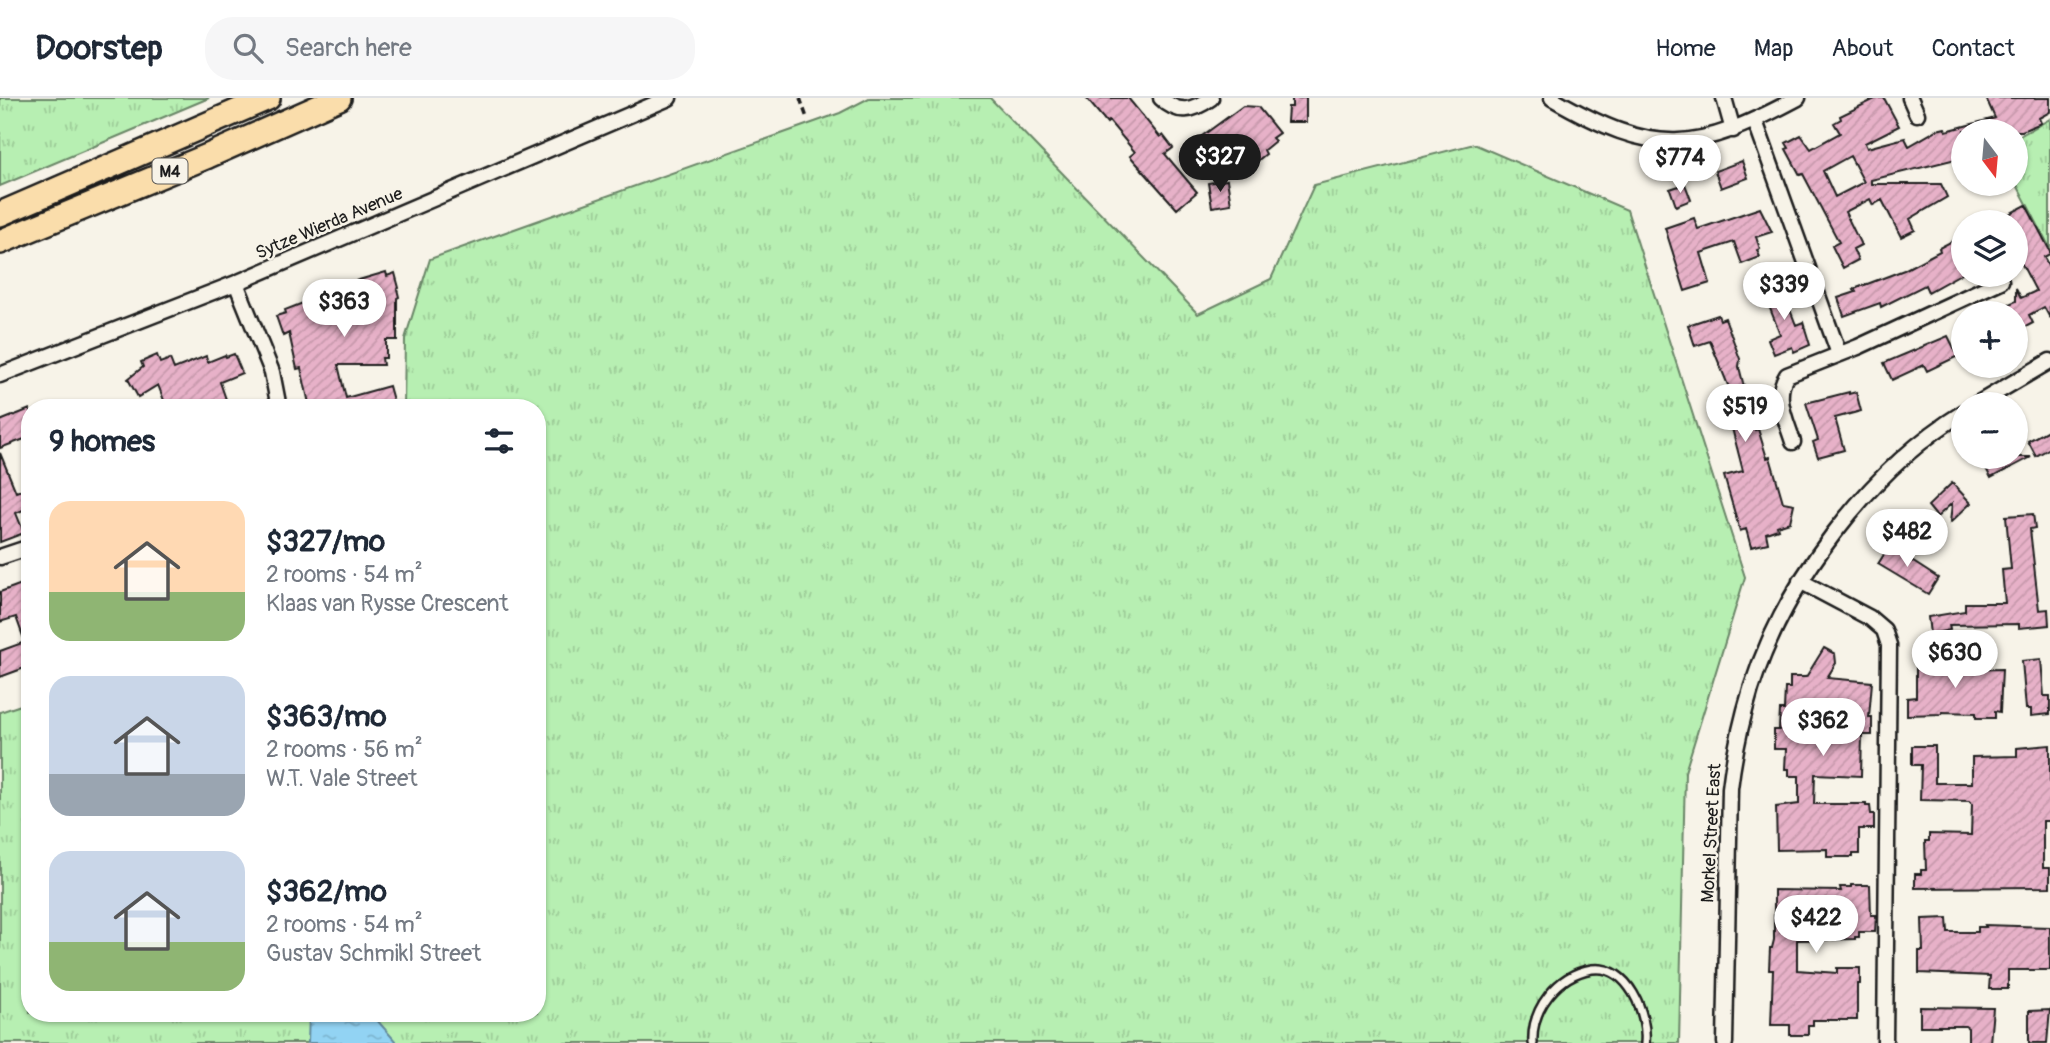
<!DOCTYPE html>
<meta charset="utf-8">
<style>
:root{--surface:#fff;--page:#f6f6f7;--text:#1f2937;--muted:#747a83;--line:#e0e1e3;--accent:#1c1c1c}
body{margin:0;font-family:Pangolin,sans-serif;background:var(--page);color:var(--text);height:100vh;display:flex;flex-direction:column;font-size:26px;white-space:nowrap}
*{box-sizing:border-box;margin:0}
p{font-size:23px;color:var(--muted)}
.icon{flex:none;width:38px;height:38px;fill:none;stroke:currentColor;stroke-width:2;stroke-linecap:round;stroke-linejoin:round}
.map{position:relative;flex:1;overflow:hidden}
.side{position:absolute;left:21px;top:301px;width:525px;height:623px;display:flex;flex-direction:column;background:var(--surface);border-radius:28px;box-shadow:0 2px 5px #0004}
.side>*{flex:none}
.needle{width:46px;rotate:164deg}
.buttons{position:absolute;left:1951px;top:21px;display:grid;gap:14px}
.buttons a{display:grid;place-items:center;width:77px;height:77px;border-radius:50%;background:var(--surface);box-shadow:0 2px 5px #0004;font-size:35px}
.price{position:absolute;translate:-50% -60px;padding:0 16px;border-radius:24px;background:#fff;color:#222;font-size:23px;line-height:46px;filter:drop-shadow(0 2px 4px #0008)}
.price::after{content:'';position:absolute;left:50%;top:42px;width:21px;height:16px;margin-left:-10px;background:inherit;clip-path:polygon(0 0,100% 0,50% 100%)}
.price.active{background:var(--accent);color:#fff}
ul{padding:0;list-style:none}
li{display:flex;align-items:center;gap:21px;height:175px;padding:0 28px}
li span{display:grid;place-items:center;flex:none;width:196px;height:140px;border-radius:21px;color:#555}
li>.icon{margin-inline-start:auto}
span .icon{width:84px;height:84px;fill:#fffc;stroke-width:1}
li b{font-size:30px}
h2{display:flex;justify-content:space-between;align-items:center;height:84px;padding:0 28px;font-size:30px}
header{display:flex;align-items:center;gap:42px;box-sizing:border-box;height:98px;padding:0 35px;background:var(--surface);border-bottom:2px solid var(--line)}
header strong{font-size:33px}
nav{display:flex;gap:38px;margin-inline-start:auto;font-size:24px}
.search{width:490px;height:63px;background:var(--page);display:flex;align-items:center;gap:18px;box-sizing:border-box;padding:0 24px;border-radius:28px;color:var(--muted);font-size:26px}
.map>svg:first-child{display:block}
.grass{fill:url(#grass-tufts);stroke:#6a8667;stroke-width:2}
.water{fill:url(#water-ripples);stroke:#638a9d;stroke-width:2}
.building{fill:url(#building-hatch);stroke:#1c1c1c;stroke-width:2;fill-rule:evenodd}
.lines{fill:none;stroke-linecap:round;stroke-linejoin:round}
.service-casing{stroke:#1c1c1c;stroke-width:12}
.minor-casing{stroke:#1c1c1c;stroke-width:19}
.primary-casing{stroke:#1c1c1c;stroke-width:28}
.path{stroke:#1c1c1c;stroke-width:3.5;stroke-dasharray:7 5;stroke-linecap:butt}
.service{stroke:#f7f3e8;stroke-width:7}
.minor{stroke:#f7f3e8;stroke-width:14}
.primary{stroke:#faddab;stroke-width:23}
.labels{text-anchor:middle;stroke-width:5;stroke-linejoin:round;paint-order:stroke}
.shield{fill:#f7f3e8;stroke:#5e5c59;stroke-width:2}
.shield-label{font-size:16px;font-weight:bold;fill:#1c1c1c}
.street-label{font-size:18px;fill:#1c1c1c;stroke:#f7f3e8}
</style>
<header>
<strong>Doorstep</strong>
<div class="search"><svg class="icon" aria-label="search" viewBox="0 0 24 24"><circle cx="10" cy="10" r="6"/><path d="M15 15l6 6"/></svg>Search here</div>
<nav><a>Home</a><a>Map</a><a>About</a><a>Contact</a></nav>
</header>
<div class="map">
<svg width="2050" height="945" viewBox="0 0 2050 945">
<defs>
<pattern id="grass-tufts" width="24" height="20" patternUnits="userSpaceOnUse" patternTransform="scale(1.75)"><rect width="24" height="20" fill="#b7efb2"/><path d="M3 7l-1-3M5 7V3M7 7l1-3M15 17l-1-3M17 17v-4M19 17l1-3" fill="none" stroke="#9dcc98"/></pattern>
<pattern id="water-ripples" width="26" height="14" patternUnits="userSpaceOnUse" patternTransform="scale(1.75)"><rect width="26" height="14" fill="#92d3f3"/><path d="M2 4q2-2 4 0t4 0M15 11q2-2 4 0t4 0" fill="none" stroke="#7db5d0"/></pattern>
<pattern id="building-hatch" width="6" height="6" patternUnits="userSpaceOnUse" patternTransform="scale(1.75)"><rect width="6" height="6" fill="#e7b1c8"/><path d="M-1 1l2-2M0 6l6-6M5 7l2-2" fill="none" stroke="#c698ab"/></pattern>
</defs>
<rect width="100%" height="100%" fill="#f7f3e8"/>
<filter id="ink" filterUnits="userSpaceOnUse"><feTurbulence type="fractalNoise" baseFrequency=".0143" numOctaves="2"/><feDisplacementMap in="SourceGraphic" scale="14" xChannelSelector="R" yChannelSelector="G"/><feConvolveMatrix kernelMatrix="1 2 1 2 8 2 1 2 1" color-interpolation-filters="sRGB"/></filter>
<g filter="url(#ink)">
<path class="grass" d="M 0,0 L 209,0 L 0,88 Z
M 869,0 L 990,0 L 1198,216 L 1271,181 L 1314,87 L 1474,46 L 1627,112 L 1745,479 L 1685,674 L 1679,945 L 0,945 L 0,614 L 30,604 L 30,915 L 537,915 L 537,310 L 404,310 L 405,241 L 430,161 L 840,15 Z
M 2050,21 L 2050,150 L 2016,85 L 2016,40 Z"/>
<path class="water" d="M 309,915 L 365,915 L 377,922 L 397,945 L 308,945 Z"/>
<path class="building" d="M 1086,0 L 1128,0 L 1160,39 L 1163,37 L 1173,50 L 1165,56 L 1197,94 L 1177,111 L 1130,58 L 1135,54 L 1109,23 L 1107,25 Z
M 1292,0 L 1306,0 L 1306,24 L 1287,24 L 1288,9 L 1292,9 Z
M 1877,0 L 1884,0 L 1899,28 L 1865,45 L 1867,50 L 1905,40 L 1909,48 L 1937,32 L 1945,30 L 1946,33 L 1995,20 L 1986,0 L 2050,0 L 2050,14 L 2039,20 L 2041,25 L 2022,33 L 1964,33 L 1964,31 L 1964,59 L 1871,82 L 1871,86 L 1941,86 L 1947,99 L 1910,121 L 1915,132 L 1901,139 L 1882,102 L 1873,107 L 1870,101 L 1845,114 L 1861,147 L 1853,151 L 1858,162 L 1843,170 L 1832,148 L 1839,144 L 1803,76 L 1800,77 L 1786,51 L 1789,50 L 1786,45 L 1801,37 L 1811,51 L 1840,35 L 1834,25 L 1841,21 L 1840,18 ZM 1850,58 L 1864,84 L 1835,99 L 1823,73 Z
M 1243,8 L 1258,9 L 1279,35 L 1272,40 L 1275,43 L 1264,52 L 1266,56 L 1252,67 L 1247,61 L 1227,75 L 1202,38 Z
M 1742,63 L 1748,80 L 1721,90 L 1715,73 Z
M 1227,82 L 1231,106 L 1212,109 L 1208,85 Z
M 1685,86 L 1691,102 L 1676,108 L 1670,91 Z
M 2026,107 L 2050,153 L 2050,156 L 2044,159 L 2050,171 L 2050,220 L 2044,209 L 2029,217 L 2033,225 L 2016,234 L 2016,215 L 1989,215 L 2016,203 L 2016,190 L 2021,200 L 2036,193 L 2016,155 L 2016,124 L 1994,124 Z
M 1760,110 L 1772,134 L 1756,139 L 1760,151 L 1757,152 L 1760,159 L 1742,166 L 1734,144 L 1701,155 L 1710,185 L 1685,193 L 1665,130 L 1694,120 L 1698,131 Z
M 1956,141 L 1964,156 L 1964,174 L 1928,194 L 1925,187 L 1881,209 L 1880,205 L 1844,218 L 1838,200 L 1856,194 L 1854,191 L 1904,172 L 1940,153 L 1939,150 Z
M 386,174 L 387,178 L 395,175 L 399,190 L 397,191 L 399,199 L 397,200 L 397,242 L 386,242 L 386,260 L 382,260 L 383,267 L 338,267 L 346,300 L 389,288 L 394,306 L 380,310 L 310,310 L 301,270 L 297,271 L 289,235 L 283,238 L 276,218 L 286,215 L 285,212 L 326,196 L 335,189 Z
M 1779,183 L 1796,227 L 1803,224 L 1810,247 L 1794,254 L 1792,249 L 1774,256 L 1768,241 L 1780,236 L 1762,190 Z
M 1718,217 L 1720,222 L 1725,220 L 1740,261 L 1739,269 L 1755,332 L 1758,331 L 1767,360 L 1770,359 L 1783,404 L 1794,406 L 1790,424 L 1777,428 L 1778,431 L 1766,435 L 1768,445 L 1751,449 L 1746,431 L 1740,433 L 1724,378 L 1743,373 L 1724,299 L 1732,297 L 1710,243 L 1695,248 L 1688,227 Z
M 1948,238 L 1958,258 L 1927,273 L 1924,267 L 1892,282 L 1884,265 Z
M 234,256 L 242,275 L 220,284 L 229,310 L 167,310 L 158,287 L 138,299 L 128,281 L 143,269 L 141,264 L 157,257 L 160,265 L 170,261 L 174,271 L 206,258 L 208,264 L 225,257 L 226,259 Z
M 1849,294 L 1849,296 L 1856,294 L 1861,313 L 1835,320 L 1844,352 L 1818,359 L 1813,344 L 1818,342 L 1806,305 Z
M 30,311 L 30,339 L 0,350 L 0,323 Z
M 2050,331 L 2050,350 L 2036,358 L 2028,343 Z
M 0,355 L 16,394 L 30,389 L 30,409 L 16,415 L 24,435 L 0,444 Z
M 1994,359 L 2031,359 L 1991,380 L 1983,365 Z
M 1952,385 L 1971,405 L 1950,425 L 1952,405 L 1937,419 L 1928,408 Z
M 2033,416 L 2035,430 L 2030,431 L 2039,512 L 2048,511 L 2049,527 L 2019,530 L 2019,526 L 1949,527 L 1950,532 L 1930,536 L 1928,519 L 1965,513 L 1965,505 L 2005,505 L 2002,472 L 2011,471 L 2006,418 Z
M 1892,444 L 1907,454 L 1904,458 L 1938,480 L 1928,496 L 1878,466 Z
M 27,484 L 30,493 L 30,568 L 0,579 L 0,553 L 25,544 L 16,519 L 0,524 L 0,494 Z
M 1824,550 L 1835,556 L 1836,565 L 1827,580 L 1872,584 L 1869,619 L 1872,619 L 1872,637 L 1862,637 L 1861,678 L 1815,676 L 1814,706 L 1866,706 L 1866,708 L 1870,708 L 1871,716 L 1874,716 L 1874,731 L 1859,731 L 1859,756 L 1853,756 L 1853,759 L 1827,759 L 1827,751 L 1777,752 L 1776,709 L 1799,706 L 1799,678 L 1789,678 L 1789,671 L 1785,671 L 1786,651 L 1774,651 L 1774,632 L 1779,632 L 1780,612 L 1784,612 L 1785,590 L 1790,590 L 1790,579 L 1806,579 Z
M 2041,561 L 2044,598 L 2050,598 L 2050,616 L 2031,618 L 2031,611 L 2026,611 L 2022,563 Z
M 1916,563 L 1952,563 L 1952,572 L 2002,571 L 2000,614 L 1995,613 L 1995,620 L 1976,620 L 1976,615 L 1942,614 L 1942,616 L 1907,617 L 1907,600 L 1916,599 Z
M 2050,647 L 2050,723 L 2043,723 L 2043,770 L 2050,770 L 2050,789 L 1915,790 L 1915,776 L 1921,776 L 1921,772 L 1926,772 L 1925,743 L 1929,743 L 1929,736 L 1971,737 L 1972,706 L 1970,703 L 1920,702 L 1921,667 L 1912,667 L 1912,648 L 1935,648 L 1935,685 L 1972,685 L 1972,659 L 2017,658 L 2017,650 Z
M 1851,787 L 1870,787 L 1871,817 L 1876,817 L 1875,834 L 1859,834 L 1859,839 L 1855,839 L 1855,841 L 1797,842 L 1797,872 L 1837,875 L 1837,870 L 1860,870 L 1860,886 L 1857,886 L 1857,922 L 1813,922 L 1813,927 L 1808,927 L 1808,937 L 1790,937 L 1790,927 L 1771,927 L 1773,872 L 1769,872 L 1770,850 L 1772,850 L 1774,842 L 1774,792 L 1841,793 L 1840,789 L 1851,789 Z
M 1947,820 L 1948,834 L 1978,834 L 1978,829 L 1986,829 L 1985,827 L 2050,829 L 2050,872 L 2008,872 L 2008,891 L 1989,891 L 1990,878 L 1919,875 L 1919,853 L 1923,853 L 1922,821 Z
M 1920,909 L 1993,910 L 1990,945 L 1968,945 L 1968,930 L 1965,928 L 1920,928 Z
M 2050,912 L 2047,945 L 2029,945 L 2029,913 Z"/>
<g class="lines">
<g class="service-casing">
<path id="service" d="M 1533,945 C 1531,911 1557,877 1592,871 C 1628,866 1648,916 1645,945"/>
</g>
<g class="minor-casing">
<path id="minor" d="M 1161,0 C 1178,17 1193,13 1211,0
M 1552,0 C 1656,60 1695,55 1798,0
M 1724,0 L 1733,32
M 1910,0 L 1917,16
M 1755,23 L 1839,256
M 236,185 L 272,274 L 279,310
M 0,277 L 236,185 L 669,0
M 1977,306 L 2050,263
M 1793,344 C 1786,321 1773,298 1787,277 L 1858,249 L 2001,183
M 0,459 L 30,449
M 1800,483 L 1870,520 L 1884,532 L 1889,547 L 1885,945
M 1725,945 L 1730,690 C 1734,657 1741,624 1751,591 C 1784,486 1869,372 1964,314"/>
</g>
<g class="primary-casing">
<path id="primary" d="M 0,116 L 268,0
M 0,144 L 208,58 L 339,0"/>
</g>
<path class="path" d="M 800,0 L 807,20"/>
<use href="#service" class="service"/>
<use href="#minor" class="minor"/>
<use href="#primary" class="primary"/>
</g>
</g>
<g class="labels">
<rect class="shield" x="152.5" y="60.5" width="35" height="25" rx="5"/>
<g class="shield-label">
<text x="170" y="79">M4</text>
</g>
<g class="street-label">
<text transform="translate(329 125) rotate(-23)" y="6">Sytze Wierda Avenue</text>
<text transform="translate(1711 735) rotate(-87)" y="6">Morkel Street East</text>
</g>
</g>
</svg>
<div class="buttons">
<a><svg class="needle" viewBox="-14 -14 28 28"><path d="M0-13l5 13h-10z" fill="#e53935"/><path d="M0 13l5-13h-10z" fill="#747a83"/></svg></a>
<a><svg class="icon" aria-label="layers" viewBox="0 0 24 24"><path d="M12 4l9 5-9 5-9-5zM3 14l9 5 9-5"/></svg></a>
<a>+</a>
<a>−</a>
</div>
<b class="price active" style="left:1220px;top:96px">$327</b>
<b class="price" style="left:1680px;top:97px">$774</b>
<b class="price" style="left:1784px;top:224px">$339</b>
<b class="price" style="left:344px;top:241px">$363</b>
<b class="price" style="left:1745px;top:346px">$519</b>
<b class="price" style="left:1907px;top:471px">$482</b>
<b class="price" style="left:1955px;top:592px">$630</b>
<b class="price" style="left:1823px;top:660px">$362</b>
<b class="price" style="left:1816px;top:857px">$422</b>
<section class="side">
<h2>9 homes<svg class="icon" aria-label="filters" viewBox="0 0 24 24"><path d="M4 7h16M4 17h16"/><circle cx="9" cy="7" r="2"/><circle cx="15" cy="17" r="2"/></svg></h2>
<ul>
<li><span style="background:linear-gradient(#ffd9b3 65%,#8fb573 0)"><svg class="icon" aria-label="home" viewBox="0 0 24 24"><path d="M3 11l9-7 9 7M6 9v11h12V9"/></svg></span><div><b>$327/mo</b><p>2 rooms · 54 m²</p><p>Klaas van Rysse Crescent</p></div></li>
<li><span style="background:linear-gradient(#c9d6e8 70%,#9aa5b1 0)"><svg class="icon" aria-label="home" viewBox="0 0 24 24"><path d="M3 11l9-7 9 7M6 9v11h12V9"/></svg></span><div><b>$363/mo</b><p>2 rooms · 56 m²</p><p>W.T. Vale Street</p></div></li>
<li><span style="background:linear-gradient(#c9d6e8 65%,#8fb573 0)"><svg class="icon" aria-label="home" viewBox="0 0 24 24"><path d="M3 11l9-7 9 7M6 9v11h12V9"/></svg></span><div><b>$362/mo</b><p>2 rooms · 54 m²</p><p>Gustav Schmikl Street</p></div></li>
</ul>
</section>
</div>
